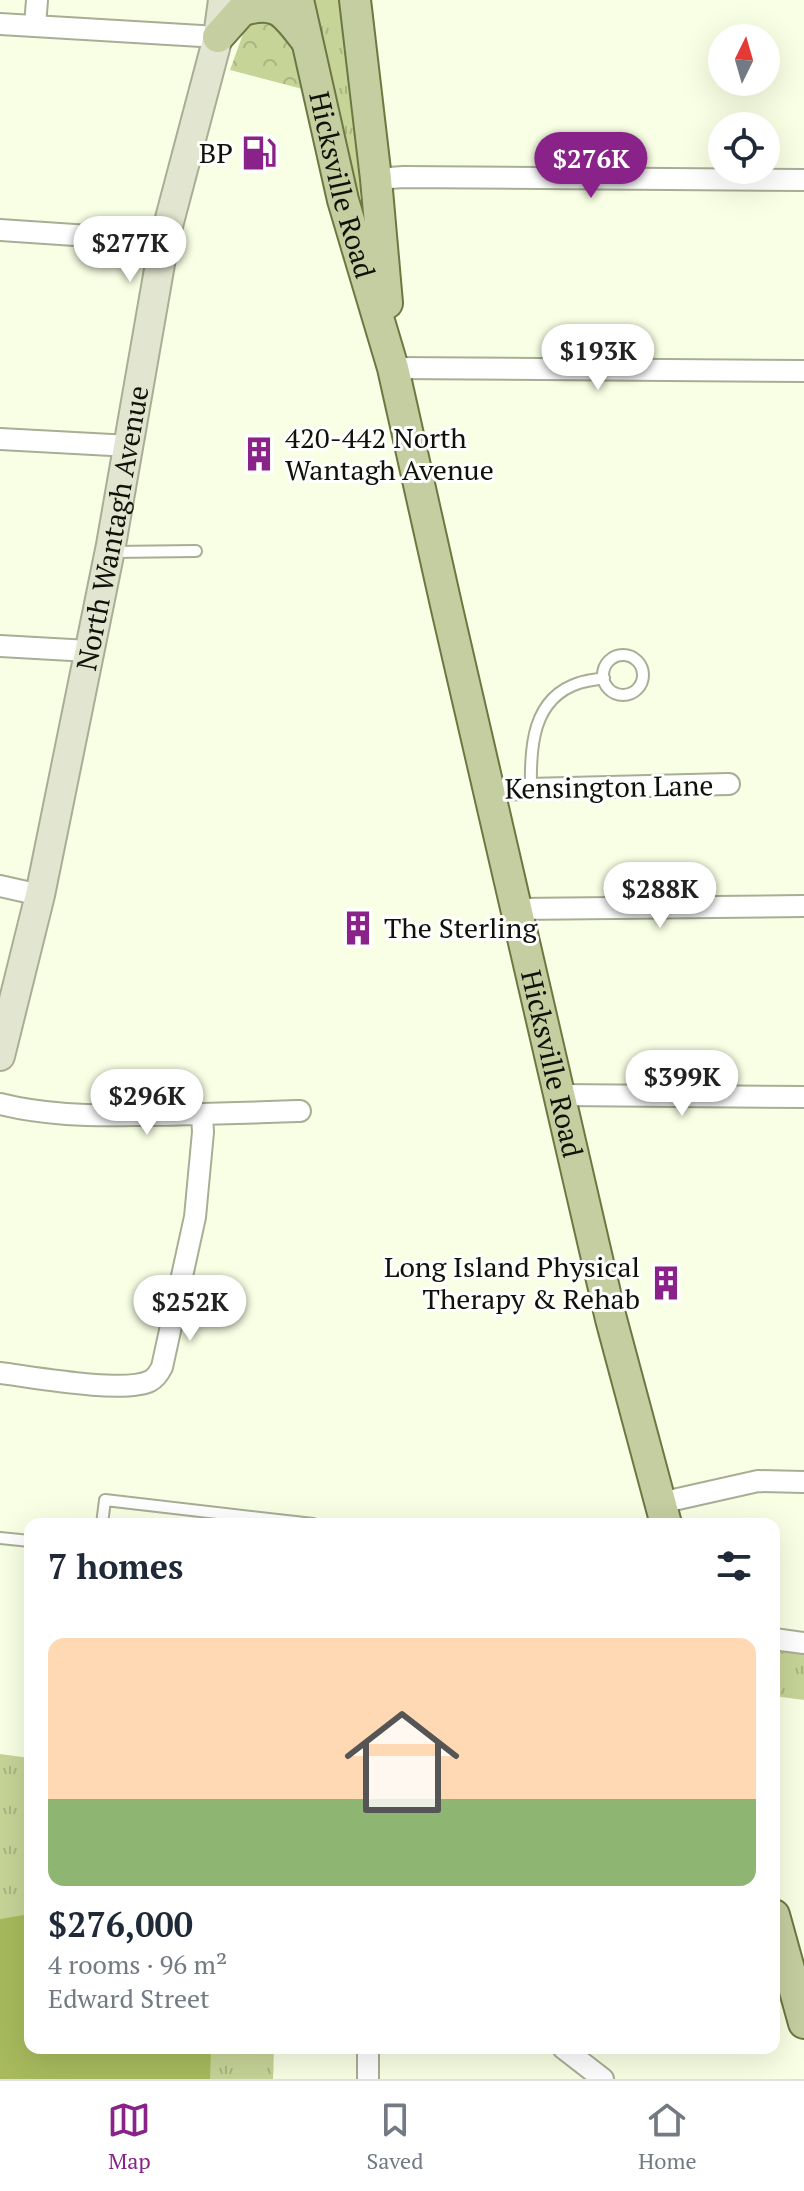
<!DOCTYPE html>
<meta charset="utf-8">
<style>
:root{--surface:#fff;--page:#f6f6f7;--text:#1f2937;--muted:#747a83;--line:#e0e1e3;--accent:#892289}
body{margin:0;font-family:"PT Serif",serif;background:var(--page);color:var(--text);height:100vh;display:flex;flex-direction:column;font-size:30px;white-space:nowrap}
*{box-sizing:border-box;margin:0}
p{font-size:26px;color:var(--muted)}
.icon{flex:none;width:44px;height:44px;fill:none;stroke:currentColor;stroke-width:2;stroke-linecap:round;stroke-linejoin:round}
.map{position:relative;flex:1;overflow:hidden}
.panel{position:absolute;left:24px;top:1518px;width:756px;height:536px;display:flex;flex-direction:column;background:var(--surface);border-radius:16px;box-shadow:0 8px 32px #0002}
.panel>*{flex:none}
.needle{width:52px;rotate:5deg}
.controls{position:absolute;left:708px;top:24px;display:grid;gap:16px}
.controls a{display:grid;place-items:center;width:72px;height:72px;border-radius:50%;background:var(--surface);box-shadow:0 8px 32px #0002;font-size:40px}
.price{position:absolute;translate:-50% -68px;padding:0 18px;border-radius:28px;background:#fff;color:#222;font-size:26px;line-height:52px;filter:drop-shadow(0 2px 4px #0008)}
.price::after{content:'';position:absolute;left:50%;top:48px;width:24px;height:18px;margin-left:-12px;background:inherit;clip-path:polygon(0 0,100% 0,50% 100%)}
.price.on{background:var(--accent);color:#fff}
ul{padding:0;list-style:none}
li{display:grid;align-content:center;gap:16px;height:424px;padding:0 24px}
li span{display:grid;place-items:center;height:248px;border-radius:16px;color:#555}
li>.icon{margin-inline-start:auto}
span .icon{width:144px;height:144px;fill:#fffc;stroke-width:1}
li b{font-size:34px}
h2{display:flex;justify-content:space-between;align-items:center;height:96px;padding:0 24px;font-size:34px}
.dock{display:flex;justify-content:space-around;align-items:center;height:112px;border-top:2px solid var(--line);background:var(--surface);font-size:22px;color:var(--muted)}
.dock a{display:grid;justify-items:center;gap:4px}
.dock .on{color:var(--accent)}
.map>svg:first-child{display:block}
.grass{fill:url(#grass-tufts)}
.forest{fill:url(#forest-crowns)}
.water{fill:#a8ba5d}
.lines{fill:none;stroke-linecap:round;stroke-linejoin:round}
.service-casing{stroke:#a8ae95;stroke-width:14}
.minor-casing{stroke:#a8ae95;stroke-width:24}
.secondary-casing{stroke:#a8ae95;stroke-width:32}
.primary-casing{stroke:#6c7742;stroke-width:34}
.service{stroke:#fff;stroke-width:10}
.minor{stroke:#fff;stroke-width:20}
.secondary{stroke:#e2e6d0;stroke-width:28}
.primary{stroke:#c5cea0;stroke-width:30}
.labels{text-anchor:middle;stroke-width:6;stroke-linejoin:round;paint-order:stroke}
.poi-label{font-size:28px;fill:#101209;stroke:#fff;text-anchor:end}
.street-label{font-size:28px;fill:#101209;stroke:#fff}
</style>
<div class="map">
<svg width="804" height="2079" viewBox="0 0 804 2079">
<defs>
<pattern id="grass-tufts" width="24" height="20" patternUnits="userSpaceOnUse" patternTransform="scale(2)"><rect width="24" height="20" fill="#c7d497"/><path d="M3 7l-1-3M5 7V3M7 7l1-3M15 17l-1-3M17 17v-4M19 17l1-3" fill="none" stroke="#aab581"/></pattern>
<pattern id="forest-crowns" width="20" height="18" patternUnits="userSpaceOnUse" patternTransform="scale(2)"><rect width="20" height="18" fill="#c7d497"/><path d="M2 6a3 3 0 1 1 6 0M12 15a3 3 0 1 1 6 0" fill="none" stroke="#aab581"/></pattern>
</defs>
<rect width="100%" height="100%" fill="#f8ffe4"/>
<path class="grass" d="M 310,0 L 346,0 L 361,151 L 359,220 Z
M 774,1650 L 804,1654 L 804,1700 L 774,1696 Z
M 0,1754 L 30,1758 L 30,2048 L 274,2048 L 273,2079 L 0,2079 Z"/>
<path class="forest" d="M 248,20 L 287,21 L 306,90 L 230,70 Z"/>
<path class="water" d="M 30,1914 L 30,2048 L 211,2048 L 210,2079 L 0,2079 L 0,1919 Z"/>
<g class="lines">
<g class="service-casing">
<path id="service" d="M 112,552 L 196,551
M603 675a20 20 0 1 1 40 0a20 20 0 1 1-40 0Z
M 531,788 C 530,748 532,698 579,683 C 587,680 595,680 604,678
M 102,1524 L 105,1500 L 313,1524
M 0,1538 L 30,1541"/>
</g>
<g class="minor-casing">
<path id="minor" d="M 0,24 L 218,37
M 35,26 L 37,0
M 376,179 L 403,177 L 804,180
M 0,230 L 164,241
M 393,368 L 804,371
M 0,439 L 130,446
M 0,646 L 89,651
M 489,790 L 729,784
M 0,886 L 40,895
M 516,909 L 804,906
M 559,1095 L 804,1097
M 0,1104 C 44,1115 88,1116 134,1115 C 189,1115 244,1113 300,1111
M 0,1373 C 32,1377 124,1394 150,1381 C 156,1378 159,1373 162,1367 L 195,1217 L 203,1132 L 202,1115
M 660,1503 L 758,1481 L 804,1482
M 774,1639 L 804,1643
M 563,2048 L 603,2079
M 368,2079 L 368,2048"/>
</g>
<g class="secondary-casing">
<g id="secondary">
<path id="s1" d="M 0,1056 L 40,895 L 111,545 L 164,241 L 218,37 L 223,0"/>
</g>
</g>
<g class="primary-casing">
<g id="primary">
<path id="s2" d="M 298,0 L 343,200 L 393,368 L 447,609 L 611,1319 L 666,1524"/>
<path d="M 355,0 L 376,179 L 387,303"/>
<path d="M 243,10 C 279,0 285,14 306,40"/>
<path d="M 218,37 L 251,0"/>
<path d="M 774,1915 L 804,2023"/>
</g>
</g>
<use href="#service" class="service"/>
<use href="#minor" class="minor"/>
<use href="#secondary" class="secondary"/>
<use href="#primary" class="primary"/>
</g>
<defs>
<g id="fuel-bare" transform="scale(2.76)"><path d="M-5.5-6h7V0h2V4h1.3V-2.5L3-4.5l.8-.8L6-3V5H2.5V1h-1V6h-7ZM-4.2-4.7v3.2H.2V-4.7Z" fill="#892289" stroke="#fff" stroke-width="2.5" paint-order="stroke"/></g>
<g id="building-bare" transform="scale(2.76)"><path d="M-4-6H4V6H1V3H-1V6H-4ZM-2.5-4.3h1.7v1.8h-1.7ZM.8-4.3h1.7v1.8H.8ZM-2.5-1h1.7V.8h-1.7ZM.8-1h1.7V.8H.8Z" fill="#892289" stroke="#fff" stroke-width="2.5" paint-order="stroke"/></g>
</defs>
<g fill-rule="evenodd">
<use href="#fuel-bare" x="259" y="153"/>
<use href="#building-bare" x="259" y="454"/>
<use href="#building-bare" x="358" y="928"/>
<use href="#building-bare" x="666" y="1283"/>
</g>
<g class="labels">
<g class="poi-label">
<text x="233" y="163">BP</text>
<text x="285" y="448" text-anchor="start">420-442 North<tspan x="285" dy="32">Wantagh Avenue</tspan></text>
<text x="384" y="938" text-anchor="start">The Sterling</text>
<text x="640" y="1277">Long Island Physical<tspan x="640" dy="32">Therapy &amp; Rehab</tspan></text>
</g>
<g class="street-label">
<text dy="10" stroke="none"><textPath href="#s2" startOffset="190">Hicksville Road</textPath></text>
<text dy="10" stroke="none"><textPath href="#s1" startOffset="540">North Wantagh Avenue</textPath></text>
<text transform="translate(609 787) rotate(-1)" y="10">Kensington Lane</text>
<text dy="10" stroke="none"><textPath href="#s2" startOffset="1094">Hicksville Road</textPath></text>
</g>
</g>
</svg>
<div class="controls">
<a><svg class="needle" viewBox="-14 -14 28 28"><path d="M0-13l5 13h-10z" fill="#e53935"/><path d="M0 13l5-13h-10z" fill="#747a83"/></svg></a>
<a><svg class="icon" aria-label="locate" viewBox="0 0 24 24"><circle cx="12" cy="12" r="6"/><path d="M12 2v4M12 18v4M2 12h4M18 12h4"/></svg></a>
</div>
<b class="price on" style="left:591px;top:200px">$276K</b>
<b class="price" style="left:130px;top:284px">$277K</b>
<b class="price" style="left:598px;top:392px">$193K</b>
<b class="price" style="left:660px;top:930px">$288K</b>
<b class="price" style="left:682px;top:1118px">$399K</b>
<b class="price" style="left:147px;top:1137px">$296K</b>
<b class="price" style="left:190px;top:1343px">$252K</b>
<section class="panel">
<h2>7 homes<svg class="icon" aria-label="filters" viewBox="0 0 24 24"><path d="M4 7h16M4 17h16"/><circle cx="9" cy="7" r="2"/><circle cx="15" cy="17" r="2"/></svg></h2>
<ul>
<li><span style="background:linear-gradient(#ffd9b3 65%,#8fb573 0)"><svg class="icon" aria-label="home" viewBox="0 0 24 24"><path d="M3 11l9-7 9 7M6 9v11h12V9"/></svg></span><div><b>$276,000</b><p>4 rooms · 96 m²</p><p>Edward Street</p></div></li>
</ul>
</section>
</div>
<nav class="dock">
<a class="on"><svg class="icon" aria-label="map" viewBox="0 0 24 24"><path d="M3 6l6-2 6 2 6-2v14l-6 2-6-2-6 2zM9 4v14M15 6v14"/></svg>Map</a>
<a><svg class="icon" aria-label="saved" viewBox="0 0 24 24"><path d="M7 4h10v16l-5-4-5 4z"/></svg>Saved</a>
<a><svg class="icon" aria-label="home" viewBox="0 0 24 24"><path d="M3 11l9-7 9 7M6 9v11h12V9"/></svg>Home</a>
</nav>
